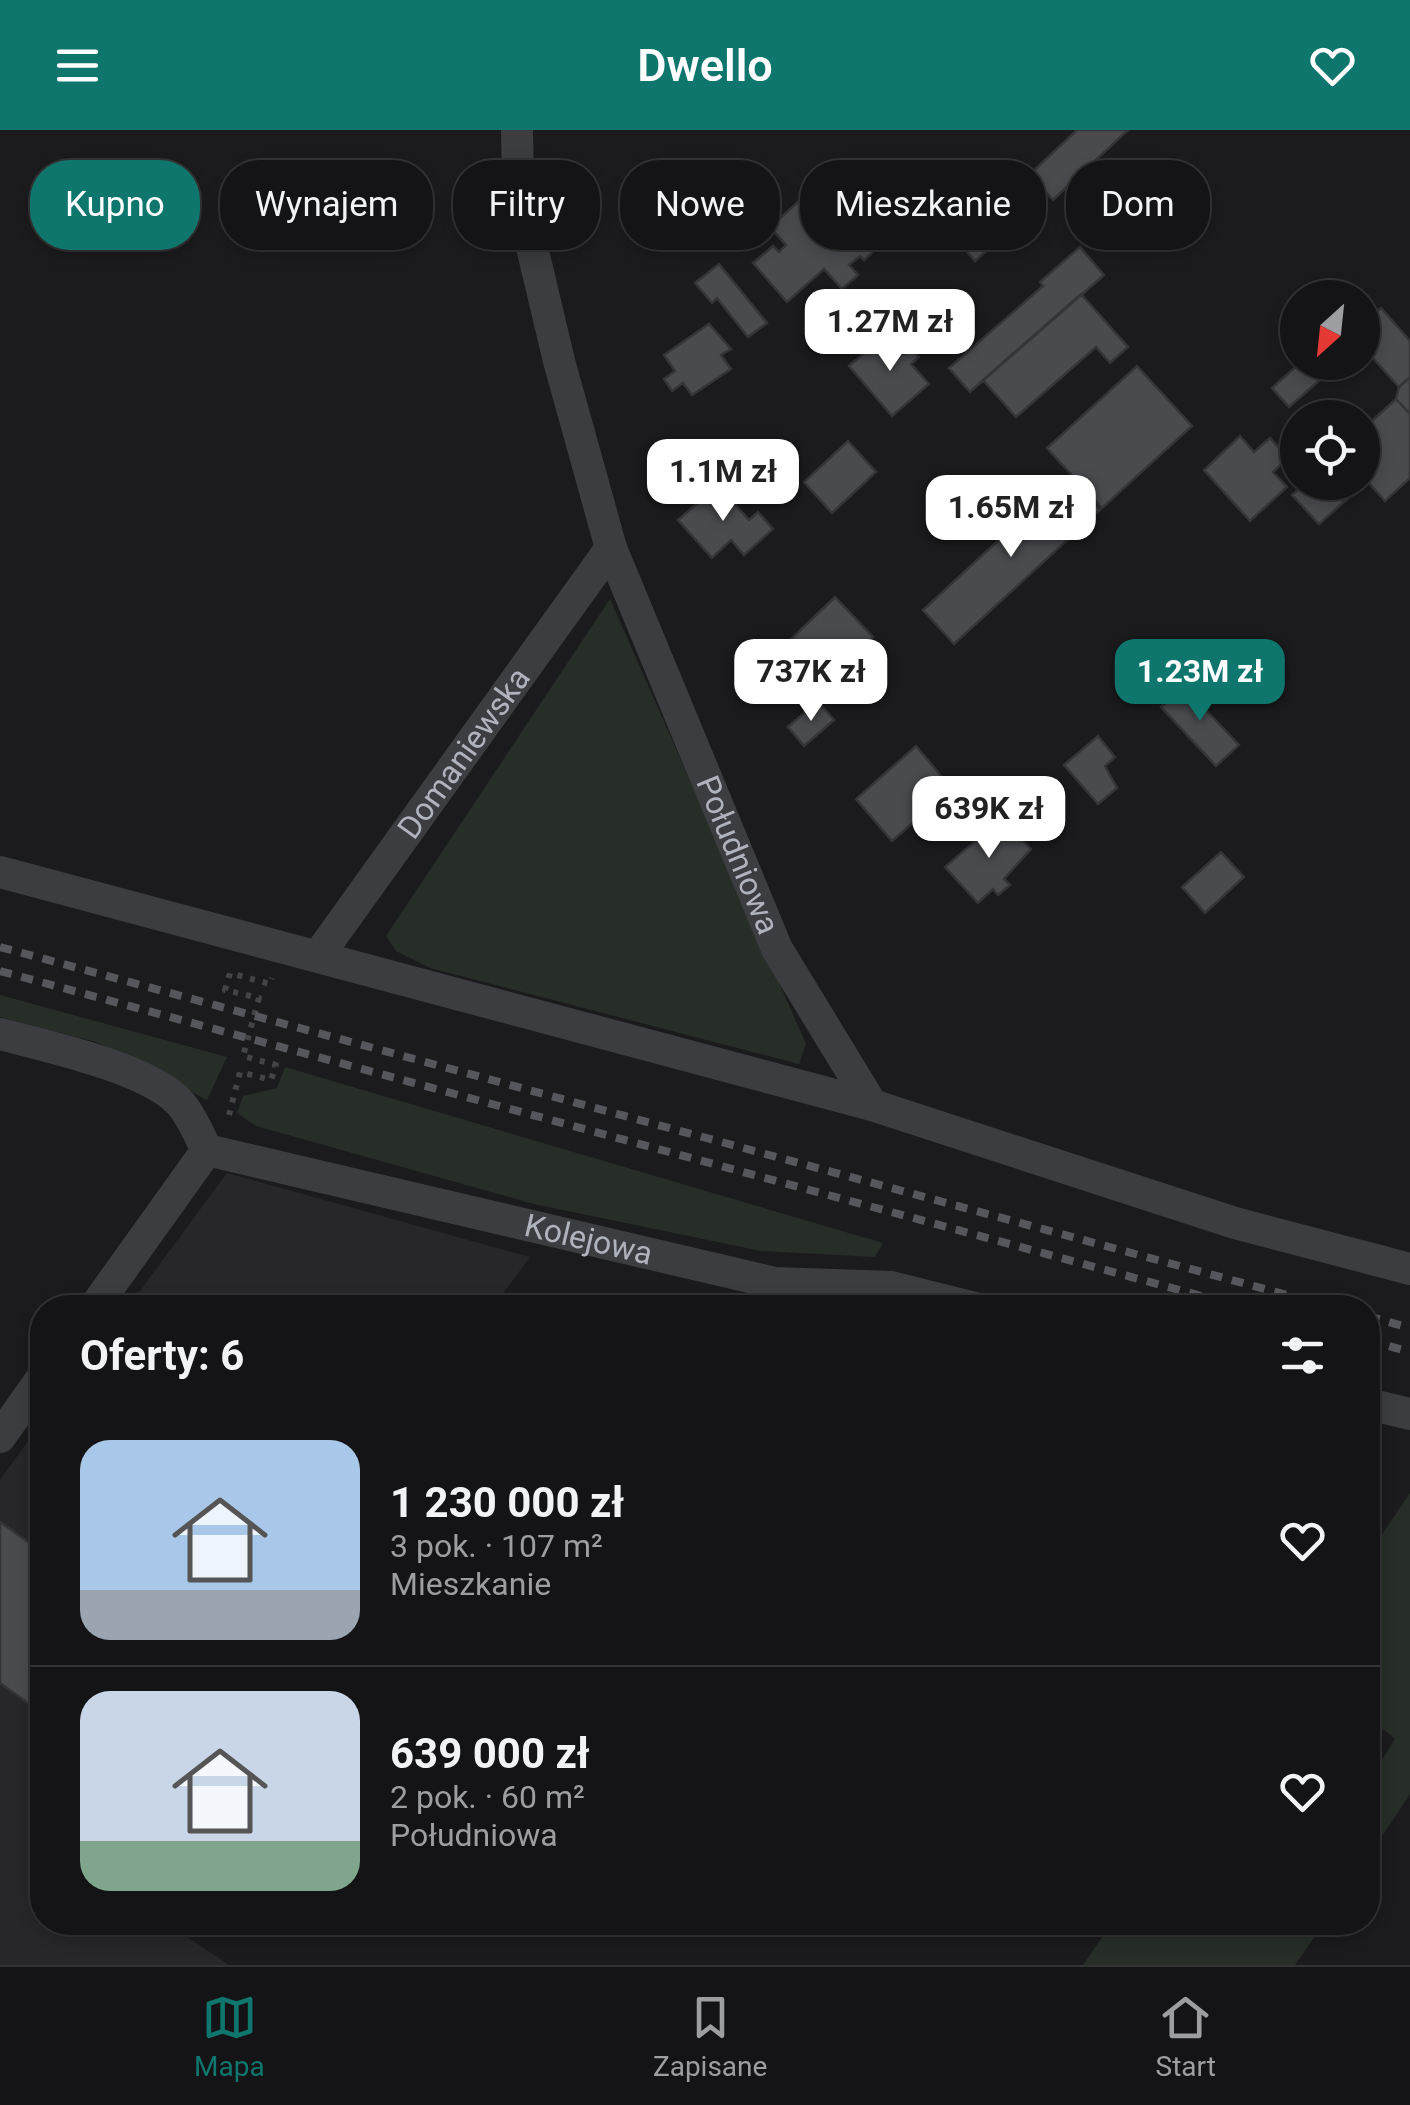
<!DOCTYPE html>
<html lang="pl">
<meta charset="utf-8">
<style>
:root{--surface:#141416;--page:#212123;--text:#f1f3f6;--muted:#9d9ea1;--line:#333335;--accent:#0f766e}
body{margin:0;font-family:Roboto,sans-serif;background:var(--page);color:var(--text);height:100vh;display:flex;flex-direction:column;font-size:38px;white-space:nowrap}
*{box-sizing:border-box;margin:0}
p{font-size:32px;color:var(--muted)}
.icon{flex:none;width:55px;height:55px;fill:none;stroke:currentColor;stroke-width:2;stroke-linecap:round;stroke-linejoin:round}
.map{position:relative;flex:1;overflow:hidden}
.details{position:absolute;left:30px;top:1165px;width:1350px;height:640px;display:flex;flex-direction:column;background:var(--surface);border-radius:40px;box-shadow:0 5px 15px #0003,0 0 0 2px var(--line)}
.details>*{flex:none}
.guide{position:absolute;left:30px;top:30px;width:1350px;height:90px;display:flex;gap:20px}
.needle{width:65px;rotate:207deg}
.buttons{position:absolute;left:1280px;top:150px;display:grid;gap:20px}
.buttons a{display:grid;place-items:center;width:100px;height:100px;border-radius:50%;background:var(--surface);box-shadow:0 5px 15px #0003,0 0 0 2px var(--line);font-size:50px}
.price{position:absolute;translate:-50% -85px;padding:0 22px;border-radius:20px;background:#fff;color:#222;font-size:32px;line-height:65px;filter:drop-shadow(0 2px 5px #0008)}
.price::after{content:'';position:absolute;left:50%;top:60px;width:30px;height:22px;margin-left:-15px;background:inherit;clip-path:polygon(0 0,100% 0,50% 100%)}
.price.on{background:var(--accent);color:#fff}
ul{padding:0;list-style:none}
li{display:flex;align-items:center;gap:30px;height:250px;padding:0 50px}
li+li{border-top:2px solid var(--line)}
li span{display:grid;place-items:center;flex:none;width:280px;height:200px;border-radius:30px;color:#555}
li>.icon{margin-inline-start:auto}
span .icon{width:120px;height:120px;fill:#fffc;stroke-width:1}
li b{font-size:42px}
h2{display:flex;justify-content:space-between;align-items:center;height:120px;padding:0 50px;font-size:42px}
.tag{padding:0 35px;border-radius:40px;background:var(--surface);box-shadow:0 5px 15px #0003,0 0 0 2px var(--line);font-size:35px;line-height:90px}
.tag.on{background:var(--accent);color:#fff}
header{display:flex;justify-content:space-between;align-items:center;height:130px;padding:0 50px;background:var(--accent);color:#fff;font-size:45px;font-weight:600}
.dock{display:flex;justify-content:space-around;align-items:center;height:140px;border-top:2px solid var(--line);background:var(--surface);font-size:28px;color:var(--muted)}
.dock a{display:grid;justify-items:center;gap:5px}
.dock .on{color:var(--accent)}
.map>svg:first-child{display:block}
.built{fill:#27272a}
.green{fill:#272e28}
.building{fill:#4a4b4f;stroke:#353539;stroke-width:2.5}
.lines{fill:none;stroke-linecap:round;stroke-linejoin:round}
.path{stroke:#434448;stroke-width:6;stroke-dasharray:5 8;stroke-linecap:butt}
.street{stroke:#3c3d41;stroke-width:32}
.rail{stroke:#56575c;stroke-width:8;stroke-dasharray:12 10;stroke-linecap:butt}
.labels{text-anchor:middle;stroke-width:9;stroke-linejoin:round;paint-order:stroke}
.street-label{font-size:32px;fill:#afb3bb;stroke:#161618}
</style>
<header><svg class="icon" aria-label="menu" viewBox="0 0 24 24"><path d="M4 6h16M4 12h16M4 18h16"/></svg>Dwello<svg class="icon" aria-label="heart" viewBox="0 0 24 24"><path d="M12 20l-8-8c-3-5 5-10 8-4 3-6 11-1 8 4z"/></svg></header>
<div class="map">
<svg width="1410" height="1835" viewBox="0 0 1410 1835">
<rect width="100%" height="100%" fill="#1b1b1d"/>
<path class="built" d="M 227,1043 L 530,1127 L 493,1177 L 128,1177 Z
M 42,1292 L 42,1792 L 166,1793 L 229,1835 L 0,1835 L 0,1350 Z"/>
<path class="green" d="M 610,469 L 806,914 L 799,934 L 430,838 L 396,821 L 386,806 Z
M 0,865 L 227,927 L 207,970 L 96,912 L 0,887 Z
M 285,937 L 883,1113 L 875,1127 L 761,1121 L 534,1074 L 256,996 L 237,983 L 243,966 L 277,958 Z
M 1410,1363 L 1410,1664 L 1368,1727 L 1368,1652 L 1395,1609 L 1368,1586 L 1368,1425 Z
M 1112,1793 L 1113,1792 L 1324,1793 L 1295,1835 L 1083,1835 Z"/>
<path class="building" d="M 1077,0 L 1128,0 L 1053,70 L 1030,44 Z
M 1015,44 L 1041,72 L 975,131 L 950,102 Z
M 832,52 L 888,108 L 864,130 L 860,126 L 849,135 L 858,145 L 842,159 L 824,139 L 787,172 L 753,133 L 773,116 L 779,122 L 786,115 L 770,97 L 809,62 L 814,69 Z
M 1080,117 L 1104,145 L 970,262 L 949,238 L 1043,156 L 1040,152 Z
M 719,134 L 767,193 L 748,207 L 717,168 L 712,173 L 695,153 Z
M 1081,164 L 1128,217 L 1110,233 L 1096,217 L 1016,287 L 983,250 Z
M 1381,178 L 1410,211 L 1410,247 L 1399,257 L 1362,216 L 1362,195 Z
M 709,194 L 731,219 L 721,225 L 731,239 L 692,265 L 683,253 L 672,261 L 664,249 L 675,241 L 664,225 Z
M 886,204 L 904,224 L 911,218 L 919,227 L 911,234 L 929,254 L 892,286 L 849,236 Z
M 1301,232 L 1307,232 L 1321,249 L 1289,277 L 1272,258 Z
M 1137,236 L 1192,296 L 1102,378 L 1047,318 Z
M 1410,247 L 1410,284 L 1396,269 L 1399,257 Z
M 1396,269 L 1410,284 L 1410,348 L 1385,371 L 1367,351 L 1344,372 L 1326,352 L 1362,352 L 1362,300 Z
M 1240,306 L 1254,322 L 1270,308 L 1288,328 L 1273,342 L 1287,357 L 1250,391 L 1204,340 Z
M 848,311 L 876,342 L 832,383 L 804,352 Z
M 1068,346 L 1100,380 L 954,514 L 923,480 Z
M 1306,352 L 1326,352 L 1344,372 L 1319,394 L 1292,365 Z
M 718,355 L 749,390 L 758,382 L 773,399 L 744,425 L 731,410 L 712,428 L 678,390 Z
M 835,467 L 873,507 L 864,523 L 848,530 L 836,517 L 793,557 L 768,531 Z
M 1190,551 L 1203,565 L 1198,570 L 1204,578 L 1239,615 L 1216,636 L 1161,577 Z
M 818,571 L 834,590 L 804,616 L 788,597 Z
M 1098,606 L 1115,627 L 1105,636 L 1117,658 L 1098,674 L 1064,635 Z
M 916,616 L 952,659 L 892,711 L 856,669 Z
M 1002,688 L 1031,719 L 1004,749 L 1010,755 L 998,765 L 993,759 L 978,773 L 945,737 Z
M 1221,722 L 1244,747 L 1205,783 L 1182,757 Z
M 0,1392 L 42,1422 L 42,1583 L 0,1553 Z"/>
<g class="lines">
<path class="path" d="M 229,985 L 240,942 L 271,950 L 276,935 L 243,926 L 259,868 L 225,860 L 230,843 L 270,854 L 272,848"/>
<g class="street">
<path id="s1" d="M 517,0 L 518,58 L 559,231 L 611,418 L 777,819 L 872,975"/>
<path d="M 0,742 L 872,975 L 1235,1093 L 1410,1139"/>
<path id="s2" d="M 318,826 L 611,418"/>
<path d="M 0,904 C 46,916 148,938 180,973 C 191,985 199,1005 207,1020"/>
<path id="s3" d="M 207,1020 L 775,1153 L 891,1157 L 975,1178"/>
<path d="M 94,1178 L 207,1020"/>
<path d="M 1368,1274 L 1410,1284"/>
<path d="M 0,1307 L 42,1248"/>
</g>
<path class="rail" d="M 0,817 L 1335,1178
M 0,841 L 1246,1178
M 1368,1186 L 1410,1198
M 1368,1210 L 1410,1222"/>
</g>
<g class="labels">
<g class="street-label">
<text dy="11" stroke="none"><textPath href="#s2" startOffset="250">Domaniewska</textPath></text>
<text dy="11" stroke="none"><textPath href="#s1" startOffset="762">Południowa</textPath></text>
<text dy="11" stroke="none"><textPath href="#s3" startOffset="392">Kolejowa</textPath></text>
</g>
</g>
</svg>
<div class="buttons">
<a><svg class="needle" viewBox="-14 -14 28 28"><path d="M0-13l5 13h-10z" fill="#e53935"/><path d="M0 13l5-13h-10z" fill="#9d9ea1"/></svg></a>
<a><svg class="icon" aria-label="locate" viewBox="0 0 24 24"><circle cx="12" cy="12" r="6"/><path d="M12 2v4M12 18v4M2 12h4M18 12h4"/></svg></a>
</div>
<b class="price" style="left:890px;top:244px">1.27M zł</b>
<b class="price" style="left:723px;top:394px">1.1M zł</b>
<b class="price" style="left:1011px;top:430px">1.65M zł</b>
<b class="price" style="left:811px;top:594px">737K zł</b>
<b class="price on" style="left:1200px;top:594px">1.23M zł</b>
<b class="price" style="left:989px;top:731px">639K zł</b>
<div class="guide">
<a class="tag on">Kupno</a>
<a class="tag">Wynajem</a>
<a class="tag">Filtry</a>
<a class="tag">Nowe</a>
<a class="tag">Mieszkanie</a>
<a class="tag">Dom</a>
</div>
<section class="details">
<h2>Oferty: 6<svg class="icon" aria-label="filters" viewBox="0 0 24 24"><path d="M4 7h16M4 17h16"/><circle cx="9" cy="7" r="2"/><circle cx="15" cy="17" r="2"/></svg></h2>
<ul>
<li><span style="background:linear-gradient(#a9c7e8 75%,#9aa5b1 0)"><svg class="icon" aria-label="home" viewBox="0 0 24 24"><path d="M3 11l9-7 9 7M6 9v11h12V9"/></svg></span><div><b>1 230 000 zł</b><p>3 pok. · 107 m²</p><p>Mieszkanie</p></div><svg class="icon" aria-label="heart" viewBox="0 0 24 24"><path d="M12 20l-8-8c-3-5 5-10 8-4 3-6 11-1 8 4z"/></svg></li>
<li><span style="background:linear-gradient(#c9d6e8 75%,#7fa58c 0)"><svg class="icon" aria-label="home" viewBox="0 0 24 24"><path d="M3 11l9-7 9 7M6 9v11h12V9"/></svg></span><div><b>639 000 zł</b><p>2 pok. · 60 m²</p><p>Południowa</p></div><svg class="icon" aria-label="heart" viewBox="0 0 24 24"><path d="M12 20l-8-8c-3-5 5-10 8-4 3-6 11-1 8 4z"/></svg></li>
</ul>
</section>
</div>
<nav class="dock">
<a class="on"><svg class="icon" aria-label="map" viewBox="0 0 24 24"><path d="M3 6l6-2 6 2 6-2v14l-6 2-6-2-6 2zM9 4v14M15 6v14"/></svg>Mapa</a>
<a><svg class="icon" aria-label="saved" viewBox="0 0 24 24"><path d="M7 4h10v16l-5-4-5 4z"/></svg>Zapisane</a>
<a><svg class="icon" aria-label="home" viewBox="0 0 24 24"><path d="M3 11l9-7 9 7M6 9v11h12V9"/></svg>Start</a>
</nav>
